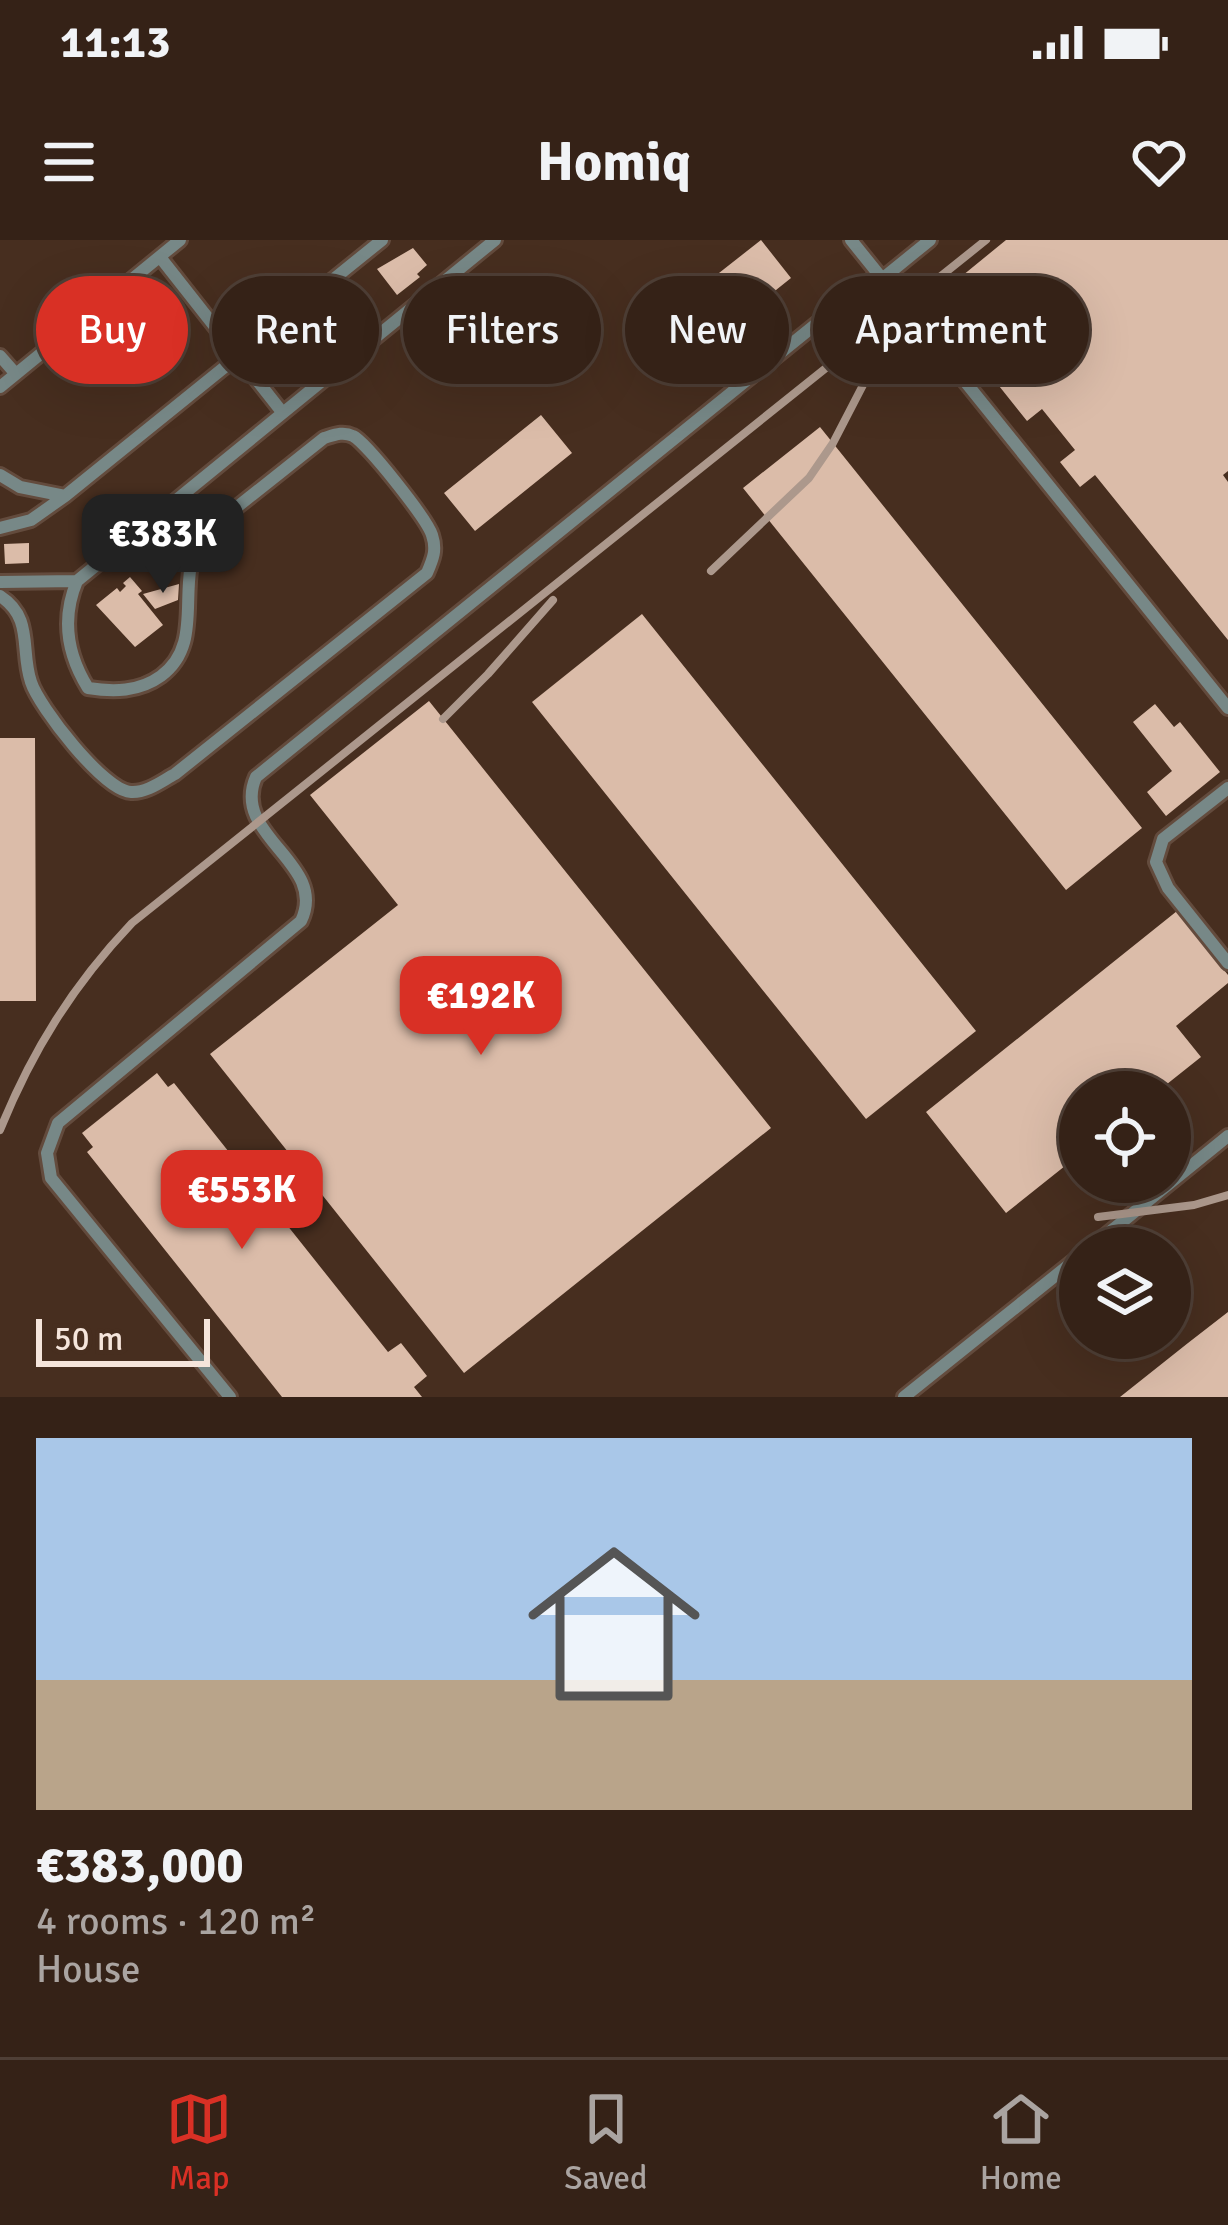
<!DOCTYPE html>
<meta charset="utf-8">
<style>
:root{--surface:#352217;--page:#402f24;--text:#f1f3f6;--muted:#aaa4a1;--line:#4f3f36;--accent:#d93025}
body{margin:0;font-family:Signika,sans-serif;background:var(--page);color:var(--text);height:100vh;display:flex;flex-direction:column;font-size:45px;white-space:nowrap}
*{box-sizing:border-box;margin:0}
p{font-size:39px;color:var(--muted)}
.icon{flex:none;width:66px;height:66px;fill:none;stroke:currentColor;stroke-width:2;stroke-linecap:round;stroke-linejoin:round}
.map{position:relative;height:1157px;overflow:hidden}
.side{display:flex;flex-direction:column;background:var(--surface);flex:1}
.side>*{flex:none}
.banner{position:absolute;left:36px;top:36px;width:1158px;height:108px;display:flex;gap:24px}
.buttons{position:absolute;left:1059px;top:831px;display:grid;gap:24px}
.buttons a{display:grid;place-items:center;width:132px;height:132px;border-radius:50%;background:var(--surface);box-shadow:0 12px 48px #0002,0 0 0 3px var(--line);font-size:60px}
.scale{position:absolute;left:36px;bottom:30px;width:174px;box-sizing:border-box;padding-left:12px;border:6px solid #f5e5db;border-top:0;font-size:33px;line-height:42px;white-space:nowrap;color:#f5e5db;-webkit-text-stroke:9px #472e1f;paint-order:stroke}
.price{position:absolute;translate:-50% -102px;padding:0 27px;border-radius:24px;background:var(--accent);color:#fff;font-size:39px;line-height:78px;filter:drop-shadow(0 3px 6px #0008)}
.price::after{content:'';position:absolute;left:50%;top:72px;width:36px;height:27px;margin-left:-18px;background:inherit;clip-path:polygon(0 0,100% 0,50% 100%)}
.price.on{background:#222;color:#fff}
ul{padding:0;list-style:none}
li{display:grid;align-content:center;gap:24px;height:636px;padding:0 36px}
li span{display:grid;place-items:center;height:372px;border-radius:0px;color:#555}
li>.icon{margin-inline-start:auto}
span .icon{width:216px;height:216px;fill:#fffc;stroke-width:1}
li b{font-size:51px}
.chip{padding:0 42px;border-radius:54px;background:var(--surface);box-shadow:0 12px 48px #0002,0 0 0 3px var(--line);font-size:42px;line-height:108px}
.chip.on{background:var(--accent);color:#fff}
.status{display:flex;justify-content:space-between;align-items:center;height:84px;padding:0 60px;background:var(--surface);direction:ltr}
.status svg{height:33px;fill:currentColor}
header{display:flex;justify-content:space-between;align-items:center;height:156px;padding:0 36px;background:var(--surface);font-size:54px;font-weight:700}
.menu{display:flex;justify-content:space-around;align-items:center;height:168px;border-top:3px solid var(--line);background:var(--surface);font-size:33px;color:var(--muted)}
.menu a{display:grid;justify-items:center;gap:6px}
.menu .on{color:var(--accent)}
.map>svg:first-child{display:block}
.building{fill:#dbbca9}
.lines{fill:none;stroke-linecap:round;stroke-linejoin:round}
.service-casing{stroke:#634b3d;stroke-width:18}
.service{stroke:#778887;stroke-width:12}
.rail{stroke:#ac988c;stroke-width:8}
</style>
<div class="status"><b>11:13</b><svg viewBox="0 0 49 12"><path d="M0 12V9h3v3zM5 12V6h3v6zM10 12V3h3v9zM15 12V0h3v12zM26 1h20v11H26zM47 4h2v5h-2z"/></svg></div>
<header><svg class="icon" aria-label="menu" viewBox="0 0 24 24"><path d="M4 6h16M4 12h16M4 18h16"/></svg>Homiq<svg class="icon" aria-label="heart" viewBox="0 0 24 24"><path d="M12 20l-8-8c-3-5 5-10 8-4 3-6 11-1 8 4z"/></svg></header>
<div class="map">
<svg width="1228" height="1157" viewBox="0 0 1228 1157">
<rect width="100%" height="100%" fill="#472e1f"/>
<path class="building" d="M 761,0 L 791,38 L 694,116 L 663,77 Z
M 1006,0 L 1228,0 L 1228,231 L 1223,235 L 1228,242 L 1228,400 L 1095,235 L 1080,247 L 1060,222 L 1075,210 L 1042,169 L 1027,181 L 968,107 L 983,95 L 946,49 Z
M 413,8 L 427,25 L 417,34 L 420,37 L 397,55 L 377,29 Z
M 541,175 L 572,213 L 475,291 L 444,253 Z
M 820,187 L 1142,588 L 1066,650 L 743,248 Z
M 29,303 L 29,323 L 5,324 L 4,304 Z
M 130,337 L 142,351 L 138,354 L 163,385 L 135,407 L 96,365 L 117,348 L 120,352 L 126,346 L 123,343 Z
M 179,344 L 178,360 L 155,369 L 143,354 Z
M 642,374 L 976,791 L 866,879 L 532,462 Z
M 429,461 L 771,888 L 464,1133 L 210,814 L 398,665 L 310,555 Z
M 1155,464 L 1174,487 L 1180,482 L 1220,532 L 1166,576 L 1147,552 L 1172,531 L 1133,482 Z
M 0,498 L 35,498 L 36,761 L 0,761 Z
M 1177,671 L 1228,735 L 1228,743 L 1176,786 L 1201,817 L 1157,852 L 1080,852 L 1080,914 L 1006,973 L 926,872 Z
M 157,833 L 168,847 L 174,843 L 388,1112 L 401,1103 L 427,1136 L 414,1147 L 422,1157 L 282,1157 L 87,912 L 93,907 L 82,893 Z
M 1228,1072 L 1228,1157 L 1120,1157 L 1188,1103 Z"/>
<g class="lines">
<g class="service-casing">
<path id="service" d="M 851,0 L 1228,468
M 160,17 L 282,172
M 882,39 L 930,0
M 0,116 L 15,133
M 0,147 L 180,0
M 0,235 L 20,247 L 65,256
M 0,288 L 31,280 L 65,256 L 382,0
M 0,342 L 77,341
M 0,356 C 34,378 20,410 31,442 C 39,467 104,551 131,552 C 147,553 162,541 175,534 L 427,333 C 433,319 437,310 432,295 C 427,279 366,202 353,196 C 343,191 334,195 324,198 L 203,294 C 172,341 208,401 161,436 C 139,452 113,452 88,448 C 67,414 61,379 77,341 L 495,0
M 1228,548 L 1163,599 L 1156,622 L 1168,648 L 1228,723
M 1090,1008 L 1228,896
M 230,1157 L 51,938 L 47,913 L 58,883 L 301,681 C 329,623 230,596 256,537 L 878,34
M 904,1157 L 1080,1016"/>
</g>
<use href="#service" class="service"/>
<path class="rail" d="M 711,331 L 809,238 L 833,203 L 876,120 L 907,76
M 443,479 L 488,434 L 553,360
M 0,890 C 32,811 73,745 132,683 L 986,0
M 1098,977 L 1194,965 L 1228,955"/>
</g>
</svg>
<div class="buttons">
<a><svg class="icon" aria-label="locate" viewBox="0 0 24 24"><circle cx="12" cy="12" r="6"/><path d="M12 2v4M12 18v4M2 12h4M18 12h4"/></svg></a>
<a><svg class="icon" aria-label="layers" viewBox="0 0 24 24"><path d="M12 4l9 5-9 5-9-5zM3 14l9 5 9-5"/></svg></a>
</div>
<div class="scale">50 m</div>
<b class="price on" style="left:163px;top:356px">€383K</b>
<b class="price" style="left:481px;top:818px">€192K</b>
<b class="price" style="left:242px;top:1012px">€553K</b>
<div class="banner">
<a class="chip on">Buy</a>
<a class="chip">Rent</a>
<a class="chip">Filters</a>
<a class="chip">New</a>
<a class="chip">Apartment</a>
</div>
</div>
<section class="side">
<ul>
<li><span style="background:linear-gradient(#a9c7e8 65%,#b9a48a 0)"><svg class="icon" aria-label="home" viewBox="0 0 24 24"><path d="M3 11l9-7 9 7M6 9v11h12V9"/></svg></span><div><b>€383,000</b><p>4 rooms · 120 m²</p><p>House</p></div></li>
</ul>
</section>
<nav class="menu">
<a class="on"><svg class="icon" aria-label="map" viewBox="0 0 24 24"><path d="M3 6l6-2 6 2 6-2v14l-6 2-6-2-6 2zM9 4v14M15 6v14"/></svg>Map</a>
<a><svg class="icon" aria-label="saved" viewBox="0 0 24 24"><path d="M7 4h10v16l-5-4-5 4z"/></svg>Saved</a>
<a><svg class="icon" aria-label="home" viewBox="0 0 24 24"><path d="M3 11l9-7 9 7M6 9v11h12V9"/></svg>Home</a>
</nav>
